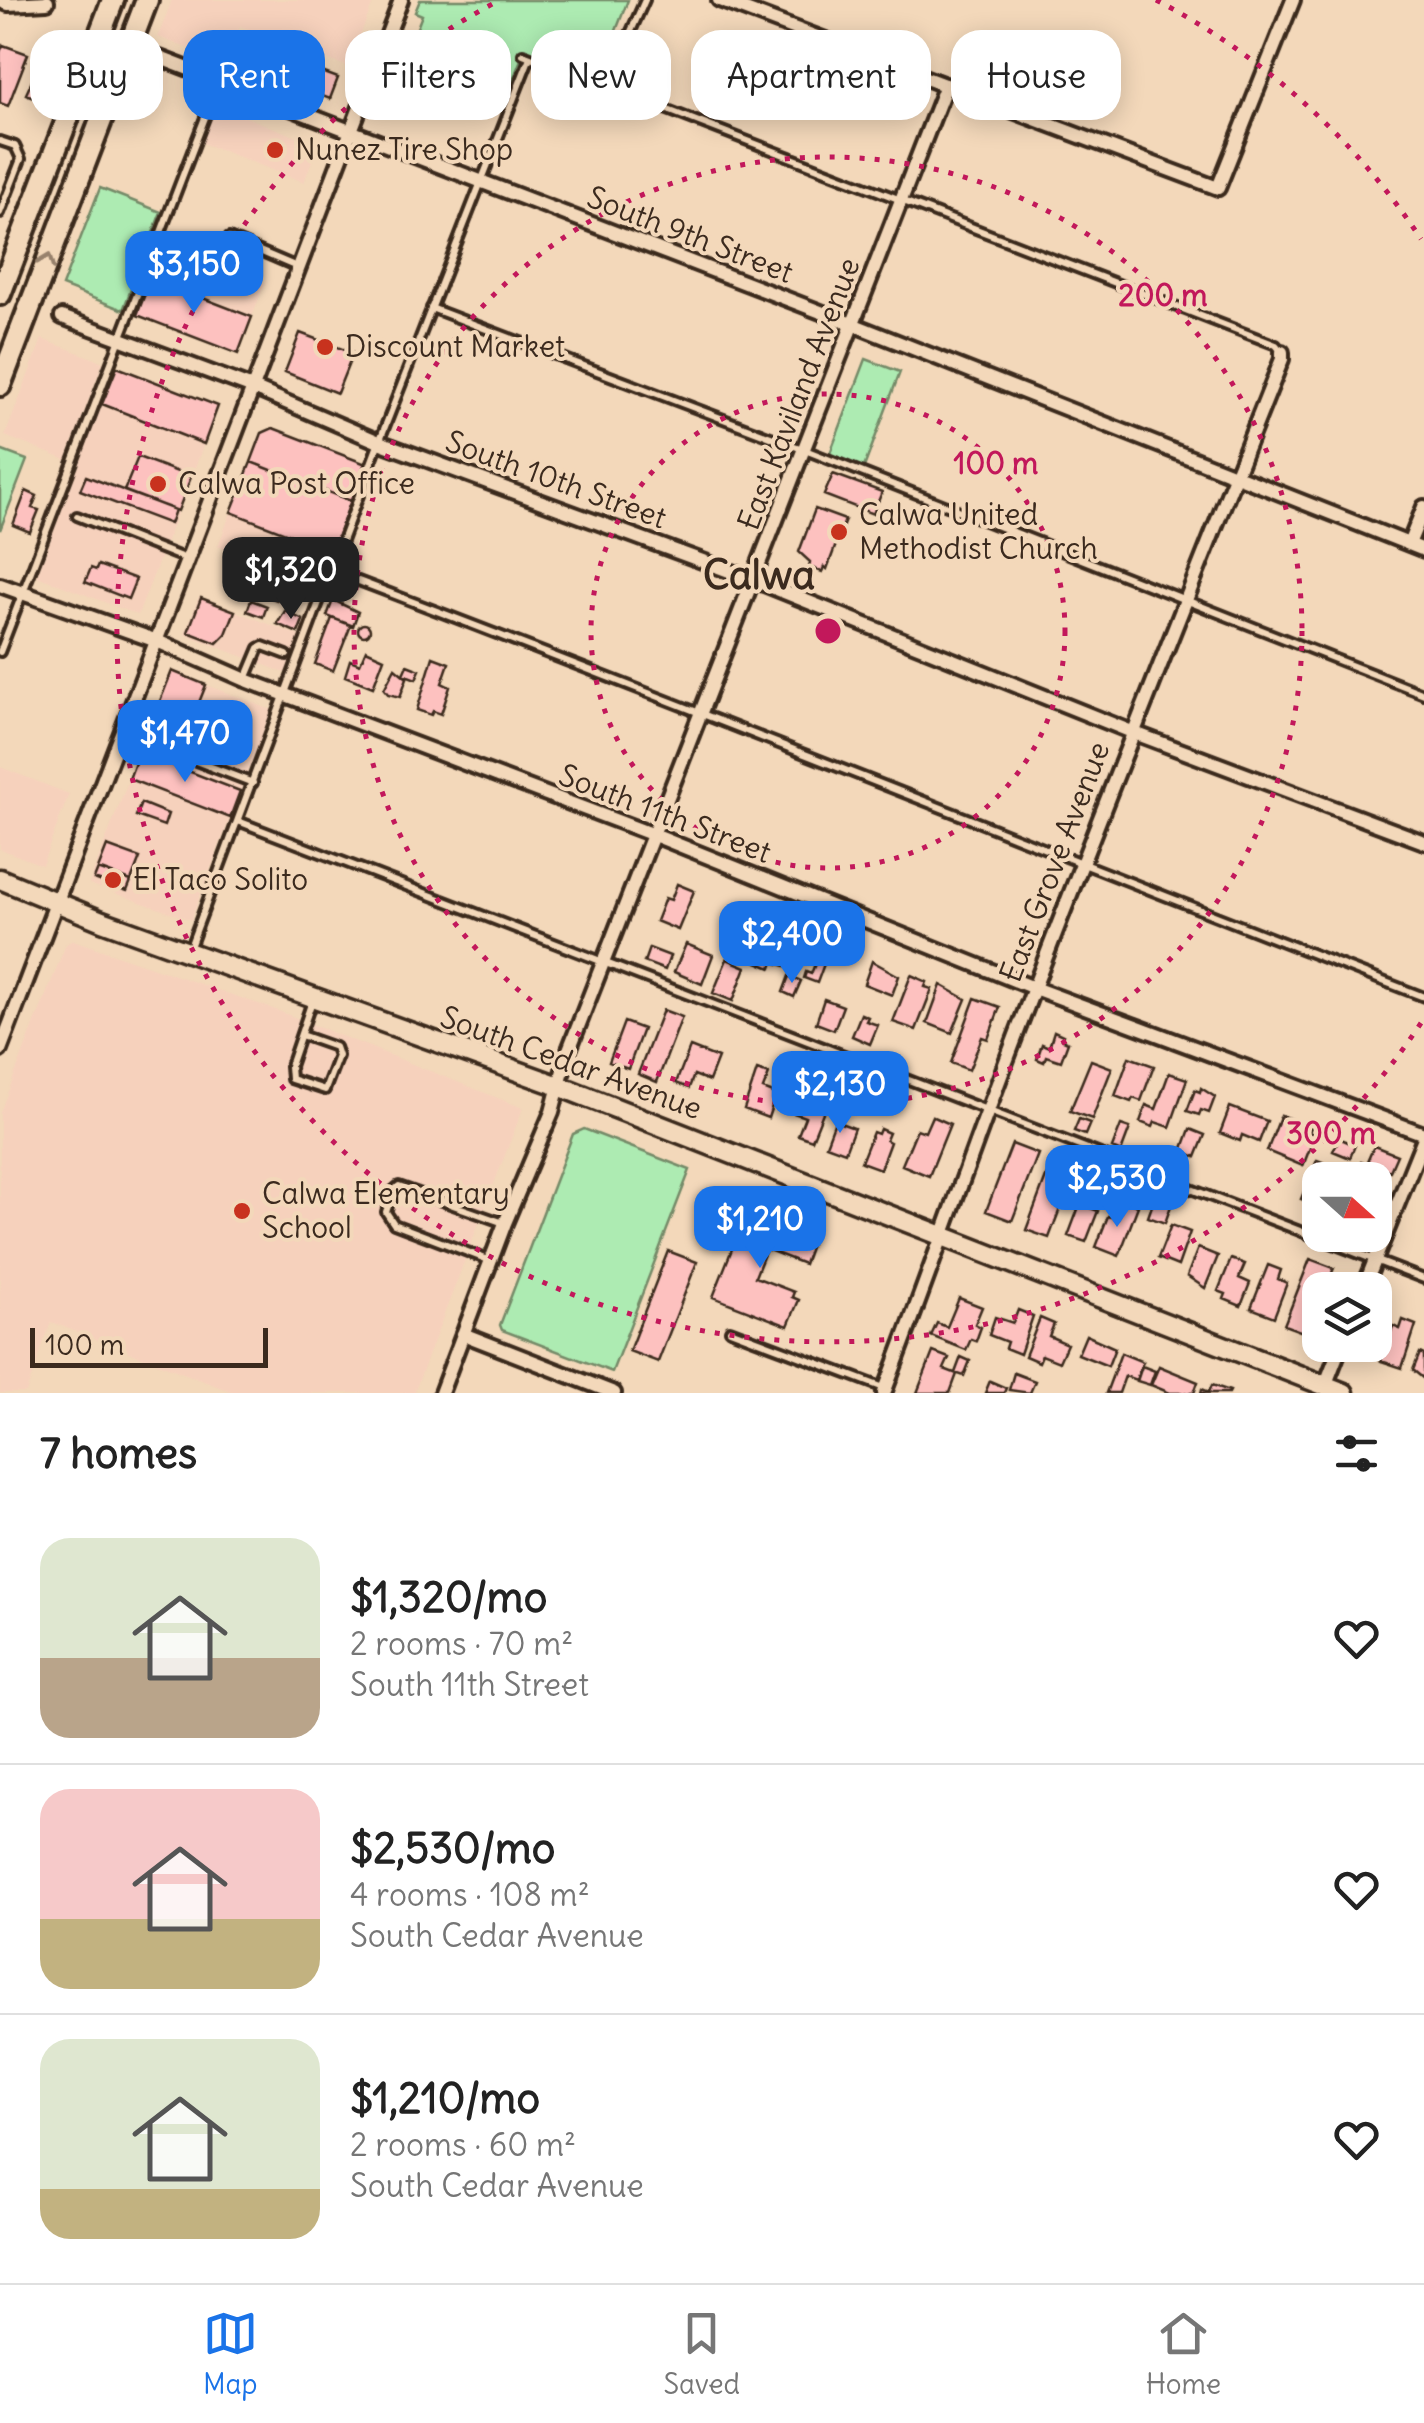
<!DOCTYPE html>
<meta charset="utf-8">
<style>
:root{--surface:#fff;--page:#f2f2f2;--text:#222;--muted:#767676;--line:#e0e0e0;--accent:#1a73e8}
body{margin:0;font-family:Delius,sans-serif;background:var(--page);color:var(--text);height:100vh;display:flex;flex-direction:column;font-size:38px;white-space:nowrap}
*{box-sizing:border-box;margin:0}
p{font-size:32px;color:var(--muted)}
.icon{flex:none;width:55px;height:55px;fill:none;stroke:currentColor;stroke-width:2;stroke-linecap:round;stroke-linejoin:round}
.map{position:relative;height:1393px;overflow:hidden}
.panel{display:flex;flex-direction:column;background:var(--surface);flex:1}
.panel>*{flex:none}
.banner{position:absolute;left:30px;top:30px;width:1365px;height:90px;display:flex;gap:20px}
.needle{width:65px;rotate:111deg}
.tools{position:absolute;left:1302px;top:1162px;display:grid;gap:20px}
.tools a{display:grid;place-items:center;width:90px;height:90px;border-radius:20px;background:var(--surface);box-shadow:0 5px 25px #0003;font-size:50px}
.scale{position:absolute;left:30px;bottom:25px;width:238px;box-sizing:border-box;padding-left:10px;border:5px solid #3b2a1e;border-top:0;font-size:28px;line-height:35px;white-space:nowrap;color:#3b2a1e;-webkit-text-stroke:8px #f3d8ba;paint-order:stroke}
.price{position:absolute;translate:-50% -85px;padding:0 22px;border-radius:20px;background:var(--accent);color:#fff;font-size:32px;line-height:65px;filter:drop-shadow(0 2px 5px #0008)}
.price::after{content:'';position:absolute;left:50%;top:60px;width:30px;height:22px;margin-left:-15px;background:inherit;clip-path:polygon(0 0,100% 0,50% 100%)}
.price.current{background:#222;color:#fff}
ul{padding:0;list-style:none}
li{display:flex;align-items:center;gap:30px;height:250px;padding:0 40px}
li+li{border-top:2px solid var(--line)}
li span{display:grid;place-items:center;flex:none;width:280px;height:200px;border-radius:30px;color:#555}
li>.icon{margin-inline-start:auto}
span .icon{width:120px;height:120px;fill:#fffc;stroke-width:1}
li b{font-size:42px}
h2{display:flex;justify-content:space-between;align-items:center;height:120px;padding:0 40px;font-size:42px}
.pill{padding:0 35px;border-radius:30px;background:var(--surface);box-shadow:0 5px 25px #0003;font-size:35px;line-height:90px}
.pill.current{background:var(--accent);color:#fff}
.dock{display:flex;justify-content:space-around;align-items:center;height:140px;border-top:2px solid var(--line);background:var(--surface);font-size:28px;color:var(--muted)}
.dock a{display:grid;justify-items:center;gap:5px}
.dock .current{color:var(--accent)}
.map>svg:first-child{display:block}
.built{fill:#f6d1bc}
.green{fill:#adebb2;stroke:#748a68;stroke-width:2.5}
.building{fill:#fdc1bf;stroke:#3b2a1e;stroke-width:2.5}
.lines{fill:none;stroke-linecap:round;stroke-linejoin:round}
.service-casing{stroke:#3b2a1e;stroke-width:14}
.minor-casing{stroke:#3b2a1e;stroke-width:20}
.secondary-casing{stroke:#3b2a1e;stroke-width:25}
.primary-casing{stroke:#3b2a1e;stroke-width:28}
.service{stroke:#f3d8ba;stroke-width:6}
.minor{stroke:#f3d8ba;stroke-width:12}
.secondary{stroke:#f3d8ba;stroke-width:18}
.primary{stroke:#f3d8ba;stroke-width:20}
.oneway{stroke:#97816c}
.ring{fill:none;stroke:#c2185b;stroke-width:5;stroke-dasharray:5 10}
.poi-dot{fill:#c8321e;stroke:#f3d8ba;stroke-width:4}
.labels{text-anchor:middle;stroke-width:8;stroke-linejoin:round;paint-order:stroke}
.poi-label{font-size:30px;fill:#3b2a1e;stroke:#f3d8ba;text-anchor:start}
.street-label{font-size:30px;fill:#3b2a1e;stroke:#f3d8ba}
.district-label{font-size:40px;font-weight:bold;fill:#3b2a1e;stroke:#f3d8ba}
.centre{fill:#c2185b;stroke:#f3d8ba;stroke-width:5}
.ring-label{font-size:30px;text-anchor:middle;font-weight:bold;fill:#c2185b;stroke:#f3d8ba;stroke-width:8;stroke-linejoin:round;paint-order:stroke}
</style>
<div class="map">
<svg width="1424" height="1393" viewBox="0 0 1424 1393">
<rect width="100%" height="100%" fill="#f3d8ba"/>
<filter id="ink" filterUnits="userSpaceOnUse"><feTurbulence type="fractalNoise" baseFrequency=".01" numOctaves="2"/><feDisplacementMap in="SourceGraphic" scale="20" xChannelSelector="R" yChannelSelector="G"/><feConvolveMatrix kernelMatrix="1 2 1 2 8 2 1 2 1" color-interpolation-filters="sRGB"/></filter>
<g filter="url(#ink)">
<path class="built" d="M 172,0 L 374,0 L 348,67 L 240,26 L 226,63 L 158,37 Z
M 217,106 L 318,145 L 304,182 L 202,143 Z
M 164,244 L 265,283 L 252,317 L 151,278 Z
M 42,339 L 103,362 L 66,460 L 5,436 Z
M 102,404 L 204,444 L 138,615 L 37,576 Z
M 231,512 L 332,551 L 319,585 L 218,546 Z
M 199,597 L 300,636 L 285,673 L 185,634 Z
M 206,685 L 272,710 L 240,791 L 139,752 L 149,728 L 199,747 L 205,731 L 190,725 Z
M 0,767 L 69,794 L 42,865 L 0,849 Z
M 129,779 L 230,818 L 191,920 L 89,884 Z
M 73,940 L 276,1010 L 523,1108 L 414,1393 L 235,1393 L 51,1322 L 26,1393 L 0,1393 L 0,1112 L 66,944 Z"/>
<path class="green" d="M 420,0 L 628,0 L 596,82 L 523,54 L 502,108 L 401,69 L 422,15 L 415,12 Z
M 100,188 L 161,212 L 123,310 L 62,286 Z
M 866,359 L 900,372 L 863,470 L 829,456 Z
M 0,450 L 27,460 L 0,530 Z
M 584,1129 L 690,1170 L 612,1372 L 502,1330 L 500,1325 L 573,1134 Z"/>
<path class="building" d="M 3,45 L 28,54 L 8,106 L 0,103 L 0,52 Z
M 42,59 L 58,66 L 43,101 L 26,94 Z
M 287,59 L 338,78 L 330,99 L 280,80 Z
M 151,278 L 252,317 L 238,354 L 137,315 Z
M 300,333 L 353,353 L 337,393 L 285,372 Z
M 117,367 L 218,406 L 204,444 L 102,404 Z
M 273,428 L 366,464 L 351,501 L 251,462 L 262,433 Z
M 138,457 L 191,477 L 178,511 L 124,491 Z
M 251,462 L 351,501 L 332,551 L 231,512 Z
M 833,474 L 882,492 L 873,514 L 824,495 Z
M 86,476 L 175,510 L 170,524 L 80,490 Z
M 26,491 L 37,496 L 32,508 L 39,510 L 30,532 L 13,525 Z
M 815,509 L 845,520 L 827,569 L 824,567 L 822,572 L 809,567 L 810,562 L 799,552 Z
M 233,561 L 250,566 L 251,562 L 268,569 L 259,591 L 230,581 L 231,579 L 226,577 Z
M 98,565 L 136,579 L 128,599 L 85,582 L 91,568 L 96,570 Z
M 275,574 L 289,580 L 285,590 L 271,587 Z
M 270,589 L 291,596 L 288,604 L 268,597 Z
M 201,598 L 235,611 L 226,634 L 217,643 L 188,632 Z
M 251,600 L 267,606 L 263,617 L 247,611 Z
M 333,600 L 358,612 L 353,626 L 327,616 Z
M 285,611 L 303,620 L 298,633 L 277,624 Z
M 332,618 L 351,625 L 333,671 L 315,664 Z
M358 630a6 6 0 1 1 12 0a6 6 0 1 1-12 0Z
M 366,650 L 384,658 L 373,687 L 345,676 L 350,660 L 360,664 Z
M 433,657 L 449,663 L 442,683 L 450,687 L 441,714 L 433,711 L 431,715 L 417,710 Z
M 407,665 L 420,670 L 416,679 L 403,674 Z
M 395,668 L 407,678 L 400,697 L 388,694 L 384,689 Z
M 172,671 L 206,685 L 190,725 L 156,711 Z
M 156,711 L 205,731 L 202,739 L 152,720 Z
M 152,720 L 202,739 L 199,748 L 149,728 Z
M 139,752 L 240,791 L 230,818 L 129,779 Z
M 141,803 L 168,814 L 164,826 L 136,816 Z
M 107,846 L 140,858 L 131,881 L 98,869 Z
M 98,869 L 131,881 L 127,891 L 94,879 Z
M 677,884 L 694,891 L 678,930 L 656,921 L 665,898 L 671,900 Z
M 786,926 L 799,932 L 785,966 L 773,962 L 771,968 L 757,962 L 768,935 L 774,937 L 777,932 L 783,934 Z
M 810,941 L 824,946 L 822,951 L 828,953 L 817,983 L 804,978 L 806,972 L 811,974 L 815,964 L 800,957 L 805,944 L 809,945 Z
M 686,944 L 713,955 L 702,984 L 674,972 Z
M 649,948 L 670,956 L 665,970 L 644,962 Z
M 727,959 L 746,967 L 733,1001 L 713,993 Z
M 872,961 L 899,976 L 892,995 L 864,984 Z
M 911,975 L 927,982 L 925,987 L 932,989 L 916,1030 L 893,1022 Z
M 789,976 L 801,981 L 794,997 L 783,992 Z
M 941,985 L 966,999 L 952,1033 L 927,1023 Z
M 975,998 L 1000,1007 L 988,1039 L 982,1037 L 969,1070 L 951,1063 Z
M 824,999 L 843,1006 L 834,1030 L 816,1023 Z
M 663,1010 L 682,1017 L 657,1082 L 638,1074 Z
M 861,1014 L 868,1017 L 866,1021 L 878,1025 L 870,1044 L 852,1036 Z
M 624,1022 L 643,1029 L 628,1069 L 609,1062 Z
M 1054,1031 L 1063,1035 L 1061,1039 L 1068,1042 L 1061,1061 L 1046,1056 L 1044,1062 L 1037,1059 L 1042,1044 L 1049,1047 Z
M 690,1047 L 718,1058 L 709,1081 L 694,1075 L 689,1088 L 676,1083 Z
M 1129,1057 L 1154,1066 L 1141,1101 L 1133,1098 L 1131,1102 L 1115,1096 Z
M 1091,1060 L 1112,1068 L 1092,1119 L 1070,1111 Z
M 757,1070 L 769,1074 L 763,1089 L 776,1094 L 768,1118 L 744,1109 Z
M 1169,1073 L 1187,1079 L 1170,1127 L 1155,1122 L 1153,1127 L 1140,1122 L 1146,1105 L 1156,1109 Z
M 1201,1088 L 1215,1097 L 1209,1113 L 1201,1110 L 1199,1115 L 1187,1111 L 1195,1090 L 1200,1092 Z
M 794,1093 L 826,1105 L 812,1140 L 798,1135 L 805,1117 L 788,1111 Z
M 1230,1107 L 1267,1121 L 1259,1142 L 1242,1135 L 1240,1141 L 1220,1133 Z
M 1281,1115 L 1311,1127 L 1309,1132 L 1315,1135 L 1303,1166 L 1267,1151 Z
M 932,1116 L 950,1124 L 929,1176 L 902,1165 L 917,1129 L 925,1132 Z
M 1079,1119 L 1090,1123 L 1085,1135 L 1074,1131 Z
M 835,1121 L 854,1128 L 845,1152 L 826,1145 Z
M 1121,1125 L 1130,1128 L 1121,1152 L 1112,1148 Z
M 880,1129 L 889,1133 L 886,1140 L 890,1142 L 880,1169 L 861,1162 L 873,1132 L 878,1134 Z
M 1190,1129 L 1205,1135 L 1196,1157 L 1182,1151 Z
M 1350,1137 L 1357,1140 L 1350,1158 L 1333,1151 L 1339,1138 L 1348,1142 Z
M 1012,1144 L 1038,1154 L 1012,1221 L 986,1211 Z
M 1374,1146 L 1397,1155 L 1390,1171 L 1367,1162 Z
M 1317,1160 L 1325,1163 L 1322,1170 L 1328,1172 L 1325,1180 L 1320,1180 L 1315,1204 L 1301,1199 Z
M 1052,1161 L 1075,1169 L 1049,1238 L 1026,1230 Z
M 1361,1162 L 1372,1166 L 1366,1180 L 1355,1177 Z
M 1076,1181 L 1086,1185 L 1080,1201 L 1071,1198 Z
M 1375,1182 L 1385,1186 L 1378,1204 L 1375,1203 Z
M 1155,1197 L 1172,1203 L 1165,1223 L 1148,1217 Z
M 1124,1201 L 1138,1206 L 1119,1256 L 1096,1247 L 1108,1216 L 1118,1219 Z
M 1080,1204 L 1098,1211 L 1086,1242 L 1068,1236 Z
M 745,1216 L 812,1242 L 804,1264 L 766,1249 L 755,1277 L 794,1292 L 792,1297 L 799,1300 L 788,1326 L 713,1297 Z
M 1171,1225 L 1190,1232 L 1178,1266 L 1158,1258 Z
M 1198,1248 L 1218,1256 L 1205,1288 L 1187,1276 Z
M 668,1251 L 697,1262 L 658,1362 L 629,1351 Z
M 1231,1259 L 1245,1264 L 1239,1278 L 1250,1283 L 1241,1306 L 1224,1299 L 1226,1294 L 1218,1291 Z
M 1310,1259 L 1334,1268 L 1325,1290 L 1320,1290 L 1320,1303 L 1308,1334 L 1284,1325 Z
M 1268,1265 L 1281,1270 L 1278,1279 L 1287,1283 L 1274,1317 L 1251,1308 Z
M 959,1298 L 982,1307 L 975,1324 L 981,1327 L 976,1341 L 971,1339 L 966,1350 L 931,1336 L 937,1323 L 947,1327 Z
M 1018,1310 L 1033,1316 L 1020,1354 L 1005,1348 L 1007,1342 L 989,1335 L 995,1317 L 1013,1323 Z
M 1040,1318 L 1054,1324 L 1049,1336 L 1067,1344 L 1059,1362 L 1042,1355 L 1039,1362 L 1025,1356 Z
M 1403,1320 L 1416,1325 L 1402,1368 L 1381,1361 L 1393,1326 L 1400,1329 Z
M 1086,1335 L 1115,1348 L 1108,1366 L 1078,1354 Z
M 933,1352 L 949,1358 L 944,1369 L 957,1374 L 950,1393 L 917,1393 Z
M 1121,1353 L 1143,1362 L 1136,1380 L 1125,1376 L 1119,1393 L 1106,1393 Z
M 1420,1353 L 1424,1355 L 1424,1379 L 1413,1370 Z
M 961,1357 L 970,1361 L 964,1376 L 955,1373 Z
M 1142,1366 L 1155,1371 L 1150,1385 L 1137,1381 Z
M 1159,1366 L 1198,1382 L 1194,1393 L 1170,1393 L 1151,1385 Z
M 1014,1373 L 1035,1381 L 1030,1393 L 1009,1390 Z
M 990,1381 L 1006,1388 L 1004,1393 L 985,1393 Z
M 1212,1385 L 1230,1391 L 1229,1393 L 1201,1393 L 1202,1389 L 1209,1392 Z"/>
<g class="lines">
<g class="service-casing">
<path id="service" d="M 523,54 L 1276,345 L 1281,351
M 606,87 L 645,0
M 0,141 L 15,146 L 21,159 L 0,213
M 229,238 L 297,267
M 431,308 L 805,450 L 1424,694
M 77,516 L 186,559
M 332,571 C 697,709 1059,856 1424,997
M 0,652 L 219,81
M 246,679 L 259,648 L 263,646 L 287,655
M 123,733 L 253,783
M 238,821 L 1424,1279
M 190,947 L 379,442 L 530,57
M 301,1035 L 335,1047 L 338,1056 L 325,1090 L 291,1079 L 290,1066 L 313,998
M 491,1261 L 394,1224 L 386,1212 L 393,1191 L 399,1186 L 504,1223
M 730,1330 L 884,1388"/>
</g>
<g class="minor-casing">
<path id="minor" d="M 719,0 L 1218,188 L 1293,0
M 0,1 L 8,4 L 47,2
M 160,58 L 852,324 L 1424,550
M 62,317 L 253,388 L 379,442 L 754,580 L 1132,732 L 1424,842
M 1409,544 L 1424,507
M 0,585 L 157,641 L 246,680 L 654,835 L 1034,988 L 1424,1134
M 0,1050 L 401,0
M 1363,1290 L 1424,1138
M 463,1334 L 614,1393
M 1325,1386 L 1341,1345
M 441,1393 L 505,1223 L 552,1112 L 567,1055 L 946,85
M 884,1393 C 933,1265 977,1136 1026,1009 C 1109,791 1196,575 1282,359 L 1282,352"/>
</g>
<g class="secondary-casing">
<path id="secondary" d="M 0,879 L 102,921 L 559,1086 L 1344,1393"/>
</g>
<g class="primary-casing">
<path id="primary" d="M 0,294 L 113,0
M 0,385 L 147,0"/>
</g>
<use href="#service" class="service"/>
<use href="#minor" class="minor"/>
<use href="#secondary" class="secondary"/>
<use href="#primary" class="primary"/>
</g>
<defs><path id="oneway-chevron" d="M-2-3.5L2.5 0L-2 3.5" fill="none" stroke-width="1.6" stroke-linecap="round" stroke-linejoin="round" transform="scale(2.5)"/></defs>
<use class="oneway" href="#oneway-chevron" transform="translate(47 261) rotate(-69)"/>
</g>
<g class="ring">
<circle cx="828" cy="631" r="237"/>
<circle cx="828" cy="631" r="474"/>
<path d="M1421 1023A711 711 0 1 1 500 0M1156 0A711 711 0 0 1 1421 239"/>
</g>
<g class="poi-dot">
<circle cx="275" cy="150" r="10"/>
<circle cx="325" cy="347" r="10"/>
<circle cx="158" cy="484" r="10"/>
<circle cx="839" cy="532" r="10"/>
<circle cx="113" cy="880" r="10"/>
<circle cx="242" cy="1211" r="10"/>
</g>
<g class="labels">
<g class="poi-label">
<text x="295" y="160">Nunez Tire Shop</text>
<text x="345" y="357">Discount Market</text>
<text x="178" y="494">Calwa Post Office</text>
<text x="859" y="525">Calwa United<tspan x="859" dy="34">Methodist Church</tspan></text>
<text x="133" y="890">El Taco Solito</text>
<text x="262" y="1204">Calwa Elementary<tspan x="262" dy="34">School</tspan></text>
</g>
<g class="street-label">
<text transform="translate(690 235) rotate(21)" y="10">South 9th Street</text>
<text transform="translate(799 394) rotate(-69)" y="10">East Kaviland Avenue</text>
<text transform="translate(556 480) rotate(20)" y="10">South 10th Street</text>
<text transform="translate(665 814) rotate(21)" y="10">South 11th Street</text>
<text transform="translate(1055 862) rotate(-69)" y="10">East Grove Avenue</text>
<text transform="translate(571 1063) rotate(20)" y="10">South Cedar Avenue</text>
</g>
<g class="district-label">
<text x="759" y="589">Calwa</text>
</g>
</g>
<circle cx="828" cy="631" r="15" class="centre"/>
<g class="ring-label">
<text x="1163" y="306">200 m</text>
<text x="996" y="474">100 m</text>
<text x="1331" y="1144">300 m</text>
</g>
</svg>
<div class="tools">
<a><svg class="needle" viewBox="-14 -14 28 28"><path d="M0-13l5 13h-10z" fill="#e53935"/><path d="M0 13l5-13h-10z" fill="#767676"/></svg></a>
<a><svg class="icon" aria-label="layers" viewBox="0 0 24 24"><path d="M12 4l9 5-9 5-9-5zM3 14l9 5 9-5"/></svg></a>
</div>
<div class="scale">100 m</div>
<b class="price" style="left:194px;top:316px">$3,150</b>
<b class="price current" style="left:291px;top:622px">$1,320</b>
<b class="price" style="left:185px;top:785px">$1,470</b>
<b class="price" style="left:792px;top:986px">$2,400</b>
<b class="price" style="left:840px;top:1136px">$2,130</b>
<b class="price" style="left:1117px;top:1230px">$2,530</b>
<b class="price" style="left:760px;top:1271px">$1,210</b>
<div class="banner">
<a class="pill">Buy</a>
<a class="pill current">Rent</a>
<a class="pill">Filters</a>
<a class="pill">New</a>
<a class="pill">Apartment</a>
<a class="pill">House</a>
</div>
</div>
<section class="panel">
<h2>7 homes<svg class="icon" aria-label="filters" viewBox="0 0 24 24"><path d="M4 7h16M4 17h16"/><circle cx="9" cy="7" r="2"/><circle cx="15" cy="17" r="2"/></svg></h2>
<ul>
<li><span style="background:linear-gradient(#dfe7d0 60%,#b9a48a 0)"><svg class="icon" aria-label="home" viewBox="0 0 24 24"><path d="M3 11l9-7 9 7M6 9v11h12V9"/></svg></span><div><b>$1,320/mo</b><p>2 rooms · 70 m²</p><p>South 11th Street</p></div><svg class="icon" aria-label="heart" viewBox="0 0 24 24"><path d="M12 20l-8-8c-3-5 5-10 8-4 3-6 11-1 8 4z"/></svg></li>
<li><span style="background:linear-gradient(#f6c9c9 65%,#c2b280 0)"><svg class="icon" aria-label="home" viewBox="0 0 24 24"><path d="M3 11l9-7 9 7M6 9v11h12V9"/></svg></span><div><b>$2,530/mo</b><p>4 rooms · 108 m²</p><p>South Cedar Avenue</p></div><svg class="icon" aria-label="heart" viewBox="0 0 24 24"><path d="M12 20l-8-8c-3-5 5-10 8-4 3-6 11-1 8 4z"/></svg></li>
<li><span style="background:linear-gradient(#dfe7d0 75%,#c2b280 0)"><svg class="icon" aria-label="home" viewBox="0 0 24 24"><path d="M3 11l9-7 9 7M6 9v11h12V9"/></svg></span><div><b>$1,210/mo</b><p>2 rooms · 60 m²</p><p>South Cedar Avenue</p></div><svg class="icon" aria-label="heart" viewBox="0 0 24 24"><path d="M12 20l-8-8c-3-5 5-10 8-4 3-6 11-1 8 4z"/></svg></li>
</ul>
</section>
<nav class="dock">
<a class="current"><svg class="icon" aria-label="map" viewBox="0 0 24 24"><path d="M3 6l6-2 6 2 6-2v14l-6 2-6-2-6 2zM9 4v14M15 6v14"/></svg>Map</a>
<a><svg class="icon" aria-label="saved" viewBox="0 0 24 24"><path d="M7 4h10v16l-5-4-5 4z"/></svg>Saved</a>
<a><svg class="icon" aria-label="home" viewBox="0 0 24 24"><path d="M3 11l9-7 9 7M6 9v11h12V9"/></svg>Home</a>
</nav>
